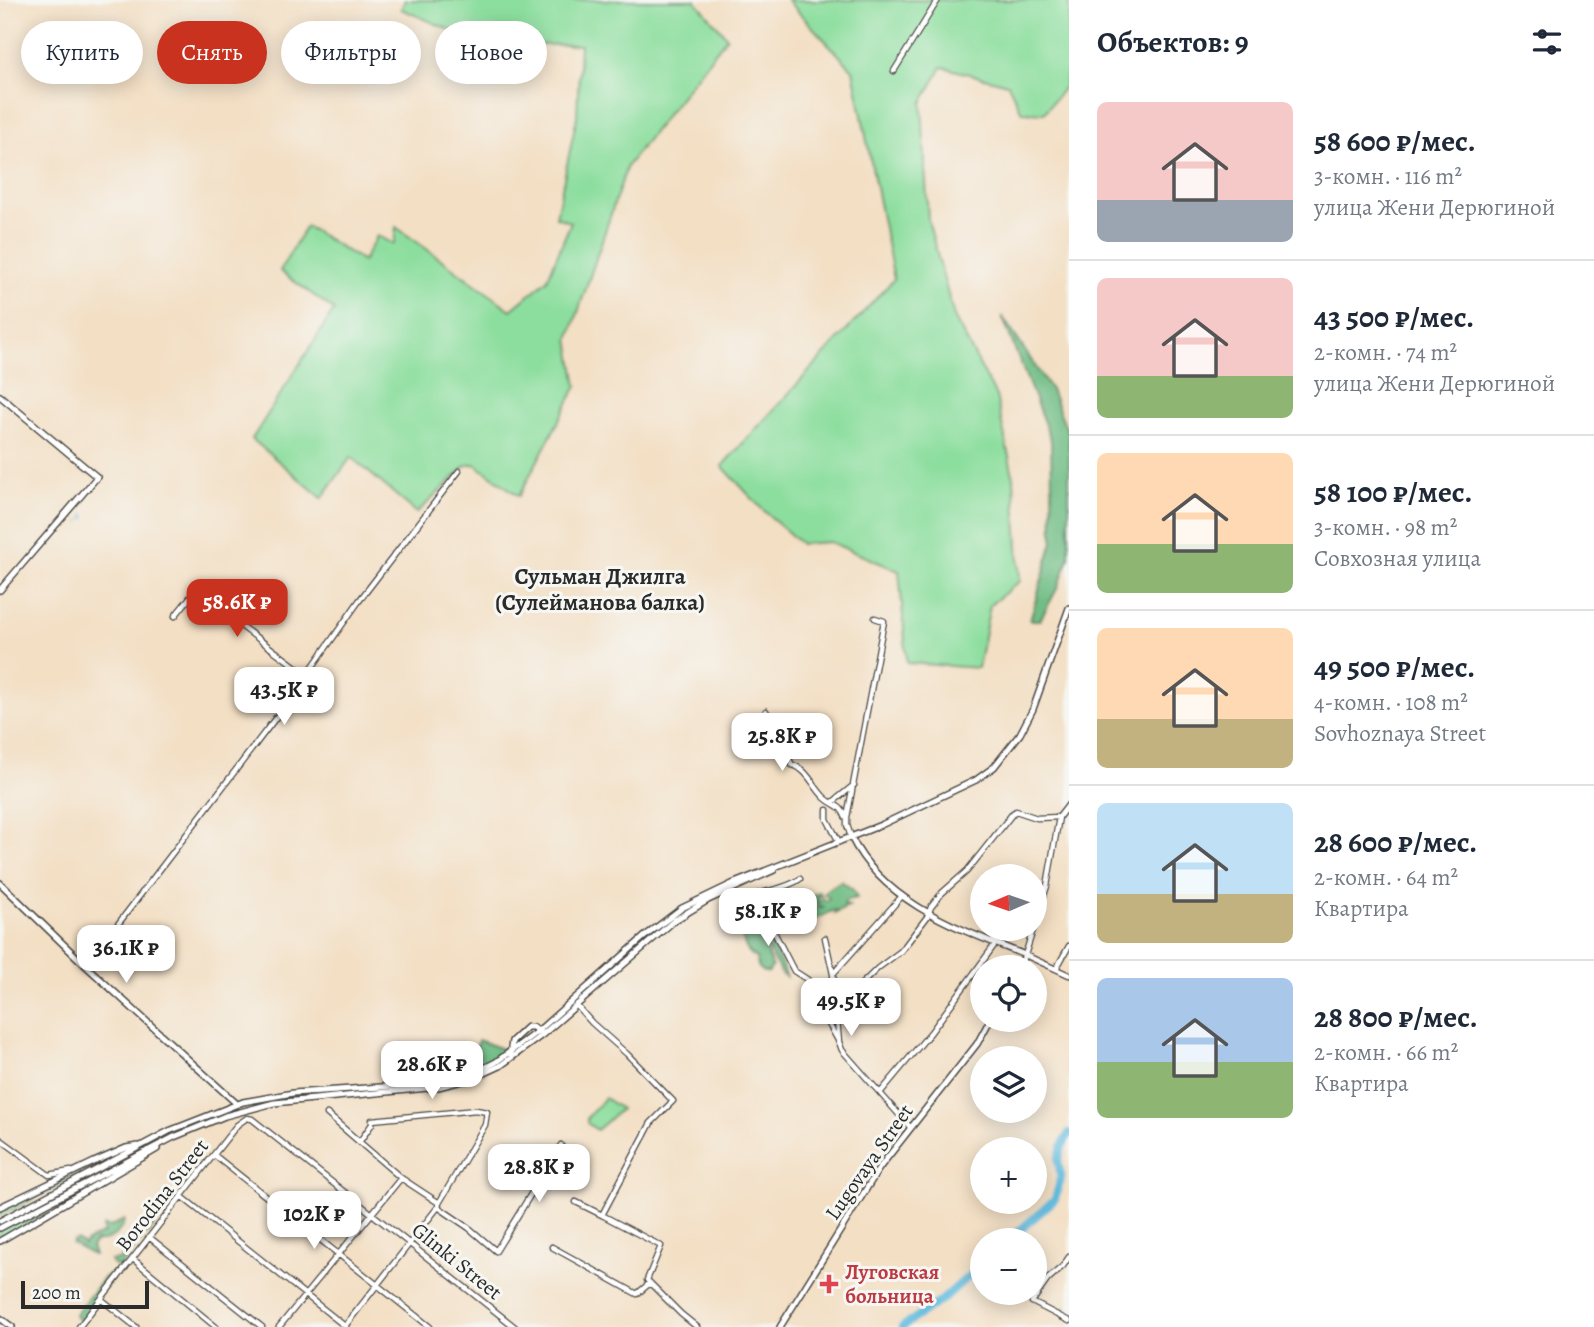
<!DOCTYPE html>
<html lang="ru">
<meta charset="utf-8">
<style>
:root{--surface:#fff;--page:#f2f2f3;--text:#1f2937;--muted:#747a83;--line:#e0e1e3;--accent:#c8321e}
body{margin:0;font-family:Alegreya,serif;background:var(--page);color:var(--text);height:100vh;display:flex;flex-direction:column;font-size:26px;white-space:nowrap}
*{box-sizing:border-box;margin:0}
p{font-size:23px;color:var(--muted)}
.icon{flex:none;width:38px;height:38px;fill:none;stroke:currentColor;stroke-width:2;stroke-linecap:round;stroke-linejoin:round}
.map{position:relative;flex:1;overflow:hidden}
.details{display:flex;flex-direction:column;background:var(--surface);width:525px}
.details>*{flex:none}
.guide{position:absolute;left:21px;top:21px;width:665px;height:63px;display:flex;gap:14px}
.needle{width:46px;rotate:268deg}
.fabs{position:absolute;left:970px;top:864px;display:grid;gap:14px}
.fabs a{display:grid;place-items:center;width:77px;height:77px;border-radius:50%;background:var(--surface);box-shadow:0 4px 18px #0003;font-size:35px}
.scale{position:absolute;left:21px;bottom:18px;width:128px;box-sizing:border-box;padding-left:7px;border:4px solid #2b2b2b;border-top:0;font-size:19px;line-height:24px;white-space:nowrap;color:#2b2b2b;-webkit-text-stroke:5px #f6f6f2;paint-order:stroke}
.price{position:absolute;translate:-50% -60px;padding:0 16px;border-radius:14px;background:#fff;color:#222;font-size:23px;line-height:46px;filter:drop-shadow(0 2px 4px #0008)}
.price::after{content:'';position:absolute;left:50%;top:42px;width:21px;height:16px;margin-left:-10px;background:inherit;clip-path:polygon(0 0,100% 0,50% 100%)}
.price.current{background:var(--accent);color:#fff}
ul{padding:0;list-style:none}
li{display:flex;align-items:center;gap:21px;height:175px;padding:0 28px}
li+li{border-top:2px solid var(--line)}
li span{display:grid;place-items:center;flex:none;width:196px;height:140px;border-radius:10px;color:#555}
li>.icon{margin-inline-start:auto}
span .icon{width:84px;height:84px;fill:#fffc;stroke-width:1}
li b{font-size:30px}
h2{display:flex;justify-content:space-between;align-items:center;height:84px;padding:0 28px;font-size:30px}
.tag{padding:0 24px;border-radius:32px;background:var(--surface);box-shadow:0 4px 18px #0003;font-size:24px;line-height:63px}
.tag.current{background:var(--accent);color:#fff}
main{display:flex;flex:1;min-height:0}
.map>svg:first-child{display:block}
.green{fill:#8cde9e;stroke:#5c8464;stroke-width:2}
.forest{fill:#71bd85;stroke:#4e7458;stroke-width:2}
.lines{fill:none;stroke-linecap:round;stroke-linejoin:round}
.stream{stroke:#60bbde;stroke-width:2}
.river{stroke:#60bbde;stroke-width:8}
.minor-casing{stroke:#494642;stroke-width:7}
.major-casing{stroke:#494642;stroke-width:8}
.minor{stroke:#fff;stroke-width:4.5}
.major{stroke:#fff;stroke-width:5}
.health-dot{fill:#e0444e;stroke:#f6f6f2;stroke-width:2.5}
.labels{text-anchor:middle;stroke-width:6;stroke-linejoin:round;paint-order:stroke}
.street-label{font-size:21px;fill:#2b2b2b;stroke:#f6f6f2}
.health-label{font-size:21px;font-weight:bold;fill:#be3a42;stroke:#f6f6f2;text-anchor:start}
.neighbourhood-label{font-size:23px;font-weight:bold;fill:#2b2b2b;stroke:#f6f6f2}
</style>
<main>
<div class="map">
<svg width="1069" height="1327" viewBox="0 0 1069 1327">
<rect width="100%" height="100%" fill="#f6f6f2"/>
<filter id="ink" filterUnits="userSpaceOnUse"><feTurbulence type="fractalNoise" baseFrequency=".0143" numOctaves="2"/><feDisplacementMap in="SourceGraphic" scale="14" xChannelSelector="R" yChannelSelector="G"/><feConvolveMatrix kernelMatrix="1 2 1 2 8 2 1 2 1" color-interpolation-filters="sRGB"/></filter>
<filter id="wash" filterUnits="userSpaceOnUse"><feTurbulence type="fractalNoise" baseFrequency=".00686" numOctaves="4" result="noise"/><feDisplacementMap in="SourceGraphic" scale="28" xChannelSelector="R" yChannelSelector="G"/><feGaussianBlur stdDeviation="1.57" result="paint"/><feColorMatrix in="noise" values="0 0 0 0 0 0 0 0 0 0 0 0 0 0 0 0 0 1.4 0 .05"/><feComposite in="paint" operator="in"/></filter>
<g filter="url(#wash)">
<rect width="100%" height="100%" fill="#f3dfc4"/>
<path class="green" d="M 405,0 L 695,0 L 727,37 L 627,166 L 569,339 L 577,386 L 519,496 L 475,464 L 467,465 L 417,513 L 351,457 L 322,498 L 252,439 L 334,310 L 280,271 L 306,226 L 363,261 L 377,236 L 394,244 L 396,227 L 511,310 L 547,280 L 571,222 L 556,217 L 577,117 L 580,45 L 483,44 L 401,9 Z
M 787,0 L 1069,0 L 1069,66 L 1065,86 L 1044,113 L 1022,112 L 1008,84 L 942,67 L 922,103 L 928,220 L 954,317 L 996,396 L 1014,480 L 1020,581 L 990,605 L 978,668 L 907,663 L 899,571 L 830,542 L 801,544 L 762,509 L 722,466 L 894,279 L 853,70 Z
M 605,1098 L 621,1109 L 597,1130 L 587,1123 L 587,1118 Z
M 102,1161 L 103,1163 L 0,1216 L 0,1209 Z
M 109,1173 L 110,1175 L 0,1240 L 0,1231 Z"/>
<path class="forest" d="M 1002,316 L 1051,390 L 1069,435 L 1069,558 L 1058,587 L 1040,620 L 1030,620 L 1053,541 L 1051,440 Z
M 841,881 L 853,890 L 857,898 L 846,900 L 844,905 L 849,906 L 834,914 L 836,911 L 834,910 L 816,919 L 813,919 L 814,908 L 825,908 L 810,902 L 807,898 L 819,892 L 822,896 L 817,897 L 818,902 L 823,899 L 827,901 L 829,898 L 824,894 L 824,892 Z
M 743,899 L 747,899 L 752,905 C 757,920 787,969 786,977 L 781,973 L 767,947 L 765,948 L 772,966 L 769,972 C 758,974 758,965 756,958 C 744,953 745,940 739,930 C 734,922 729,920 727,910 L 736,918 L 748,914 L 747,910 L 740,911 Z
M 478,1040 L 502,1049 L 502,1053 L 472,1069 L 468,1065 L 471,1057 L 474,1058 Z
M 151,1210 L 160,1216 C 159,1222 152,1227 149,1233 L 142,1236 L 141,1241 L 137,1243 L 121,1267 L 113,1265 L 110,1261 L 119,1260 C 129,1248 152,1224 151,1210 Z
M 124,1220 C 123,1232 107,1243 96,1241 L 91,1247 L 94,1255 C 87,1254 80,1246 72,1244 L 73,1241 L 77,1240 L 84,1245 L 87,1241 L 104,1233 L 103,1226 L 110,1227 Z
M 109,1274 L 112,1275 L 113,1278 L 96,1297 L 83,1319 L 78,1320 L 75,1315 L 104,1277 Z"/>
<g class="lines">
<path class="stream" d="M 83,518 L 86,518 L 84,513
M 80,521 L 81,521"/>
<path class="river" d="M 1008,1241 L 1055,1199 L 1061,1177 L 1058,1161 L 1062,1146 L 1069,1133
M 902,1327 L 943,1299 L 982,1264"/>
</g>
</g>
<g filter="url(#ink)">
<g class="lines">
<g class="minor-casing">
<path id="minor" d="M 894,71 L 938,0
M 175,616 L 200,585 L 236,614 L 241,626 L 307,675
M 766,711 L 792,765 C 807,768 814,788 825,798 C 835,807 840,803 846,818
M 833,802 L 854,785
M 1069,804 L 1059,817 L 1047,886 L 1025,955 L 1069,975
M 827,810 L 827,819 L 839,842
M 851,837 L 847,825 L 847,817 L 884,621 L 875,618
M 800,879 C 788,888 769,890 755,895 L 794,971 L 808,980 L 817,1003 L 839,1042
M 825,938 L 833,974 L 839,1042 L 842,1050 L 910,1127
M 86,966 L 287,703 L 359,601 L 459,471
M 1056,969 L 1069,946
M 833,974 L 902,896
M 576,1005 L 592,1023 L 627,1054 L 673,1101 L 651,1123 L 602,1215 L 661,1246 L 647,1280 L 681,1314 L 697,1327
M 836,1009 L 878,968 L 901,951 L 927,917 L 931,907 L 942,893 L 967,871 L 1013,813 L 1016,811 L 1037,818 L 1059,817
M 880,1093 L 931,1032 L 996,943
M 327,1114 L 401,1178 L 439,1203 L 438,1207 L 469,1228 L 496,1251 L 561,1145
M 0,1139 L 49,1175 L 71,1171
M 360,1141 L 372,1124 L 372,1120 L 476,1110 L 487,1112 L 485,1125 L 439,1203
M 214,1155 L 430,1327
M 181,1196 L 346,1327
M 576,1202 L 602,1215
M 149,1237 L 262,1327
M 552,1247 L 637,1294 L 650,1283
M 1069,1257 L 1063,1266 L 1048,1279 L 1032,1302 L 1069,1321
M 133,1259 L 216,1327
M 101,1299 L 136,1327
M 345,1326 L 438,1207
M 79,1327 L 237,1125 L 247,1118 L 252,1119 L 515,1327
M 279,1327 L 401,1178"/>
</g>
<g class="major-casing">
<path id="major" d="M 0,396 L 97,477 L 0,590
M 851,837 C 884,904 960,929 1025,955 L 1019,968
M 0,883 L 86,966 L 237,1104
M 510,1054 L 512,1041 L 527,1027 L 533,1027 L 540,1033
M 0,1207 L 94,1162 L 126,1148 L 138,1146
M 0,1221 L 169,1131 L 243,1102 L 293,1093 L 410,1085 L 447,1079 L 478,1071 L 496,1062 L 538,1031 L 644,937 L 682,908 L 732,884 L 881,825 L 976,780 L 994,767 L 1020,734 L 1033,709 L 1069,608
M 0,1228 L 174,1137 L 225,1116 L 274,1103 L 438,1087 L 474,1078 L 500,1066 L 542,1035 L 675,920 L 708,900 L 774,870
M 0,1241 L 157,1149
M 0,1318 L 12,1327
M 780,1327 L 880,1167 L 977,1044 L 990,1020"/>
</g>
<use href="#minor" class="minor"/>
<use href="#major" class="major"/>
</g>
</g>
<path class="health-dot" d="M825.5 1273.5h7v7h7v7h-7v7h-7v-7h-7v-7h7z"/>
<g class="labels">
<g class="street-label">
<text transform="translate(869 1162) rotate(-55)" y="7">Lugovaya Street</text>
<text transform="translate(162 1195) rotate(-52)" y="7">Borodina Street</text>
<text transform="translate(457 1261) rotate(39)" y="7">Glinki Street</text>
</g>
<g class="health-label">
<text x="845" y="1279">Луговская<tspan x="845" dy="24">больница</tspan></text>
</g>
<g class="neighbourhood-label">
<text x="600" y="584">Сульман Джилга<tspan x="600" dy="26">(Сулейманова балка)</tspan></text>
</g>
</g>
</svg>
<div class="fabs">
<a><svg class="needle" viewBox="-14 -14 28 28"><path d="M0-13l5 13h-10z" fill="#e53935"/><path d="M0 13l5-13h-10z" fill="#747a83"/></svg></a>
<a><svg class="icon" aria-label="locate" viewBox="0 0 24 24"><circle cx="12" cy="12" r="6"/><path d="M12 2v4M12 18v4M2 12h4M18 12h4"/></svg></a>
<a><svg class="icon" aria-label="layers" viewBox="0 0 24 24"><path d="M12 4l9 5-9 5-9-5zM3 14l9 5 9-5"/></svg></a>
<a>+</a>
<a>−</a>
</div>
<div class="scale">200 m</div>
<b class="price current" style="left:237px;top:639px">58.6K ₽</b>
<b class="price" style="left:284px;top:727px">43.5K ₽</b>
<b class="price" style="left:782px;top:773px">25.8K ₽</b>
<b class="price" style="left:768px;top:948px">58.1K ₽</b>
<b class="price" style="left:126px;top:985px">36.1K ₽</b>
<b class="price" style="left:851px;top:1038px">49.5K ₽</b>
<b class="price" style="left:432px;top:1101px">28.6K ₽</b>
<b class="price" style="left:539px;top:1204px">28.8K ₽</b>
<b class="price" style="left:314px;top:1251px">102K ₽</b>
<div class="guide">
<a class="tag">Купить</a>
<a class="tag current">Снять</a>
<a class="tag">Фильтры</a>
<a class="tag">Новое</a>
</div>
</div>
<section class="details">
<h2>Объектов: 9<svg class="icon" aria-label="filters" viewBox="0 0 24 24"><path d="M4 7h16M4 17h16"/><circle cx="9" cy="7" r="2"/><circle cx="15" cy="17" r="2"/></svg></h2>
<ul>
<li><span style="background:linear-gradient(#f6c9c9 70%,#9aa5b1 0)"><svg class="icon" aria-label="home" viewBox="0 0 24 24"><path d="M3 11l9-7 9 7M6 9v11h12V9"/></svg></span><div><b>58 600 ₽/мес.</b><p>3-комн. · 116 m²</p><p>улица Жени Дерюгиной</p></div></li>
<li><span style="background:linear-gradient(#f6c9c9 70%,#8fb573 0)"><svg class="icon" aria-label="home" viewBox="0 0 24 24"><path d="M3 11l9-7 9 7M6 9v11h12V9"/></svg></span><div><b>43 500 ₽/мес.</b><p>2-комн. · 74 m²</p><p>улица Жени Дерюгиной</p></div></li>
<li><span style="background:linear-gradient(#ffd9b3 65%,#8fb573 0)"><svg class="icon" aria-label="home" viewBox="0 0 24 24"><path d="M3 11l9-7 9 7M6 9v11h12V9"/></svg></span><div><b>58 100 ₽/мес.</b><p>3-комн. · 98 m²</p><p>Совхозная улица</p></div></li>
<li><span style="background:linear-gradient(#ffd9b3 65%,#c2b280 0)"><svg class="icon" aria-label="home" viewBox="0 0 24 24"><path d="M3 11l9-7 9 7M6 9v11h12V9"/></svg></span><div><b>49 500 ₽/мес.</b><p>4-комн. · 108 m²</p><p>Sovhoznaya Street</p></div></li>
<li><span style="background:linear-gradient(#bfe0f5 65%,#c2b280 0)"><svg class="icon" aria-label="home" viewBox="0 0 24 24"><path d="M3 11l9-7 9 7M6 9v11h12V9"/></svg></span><div><b>28 600 ₽/мес.</b><p>2-комн. · 64 m²</p><p>Квартира</p></div></li>
<li><span style="background:linear-gradient(#a9c7e8 60%,#8fb573 0)"><svg class="icon" aria-label="home" viewBox="0 0 24 24"><path d="M3 11l9-7 9 7M6 9v11h12V9"/></svg></span><div><b>28 800 ₽/мес.</b><p>2-комн. · 66 m²</p><p>Квартира</p></div></li>
</ul>
</section>
</main>
